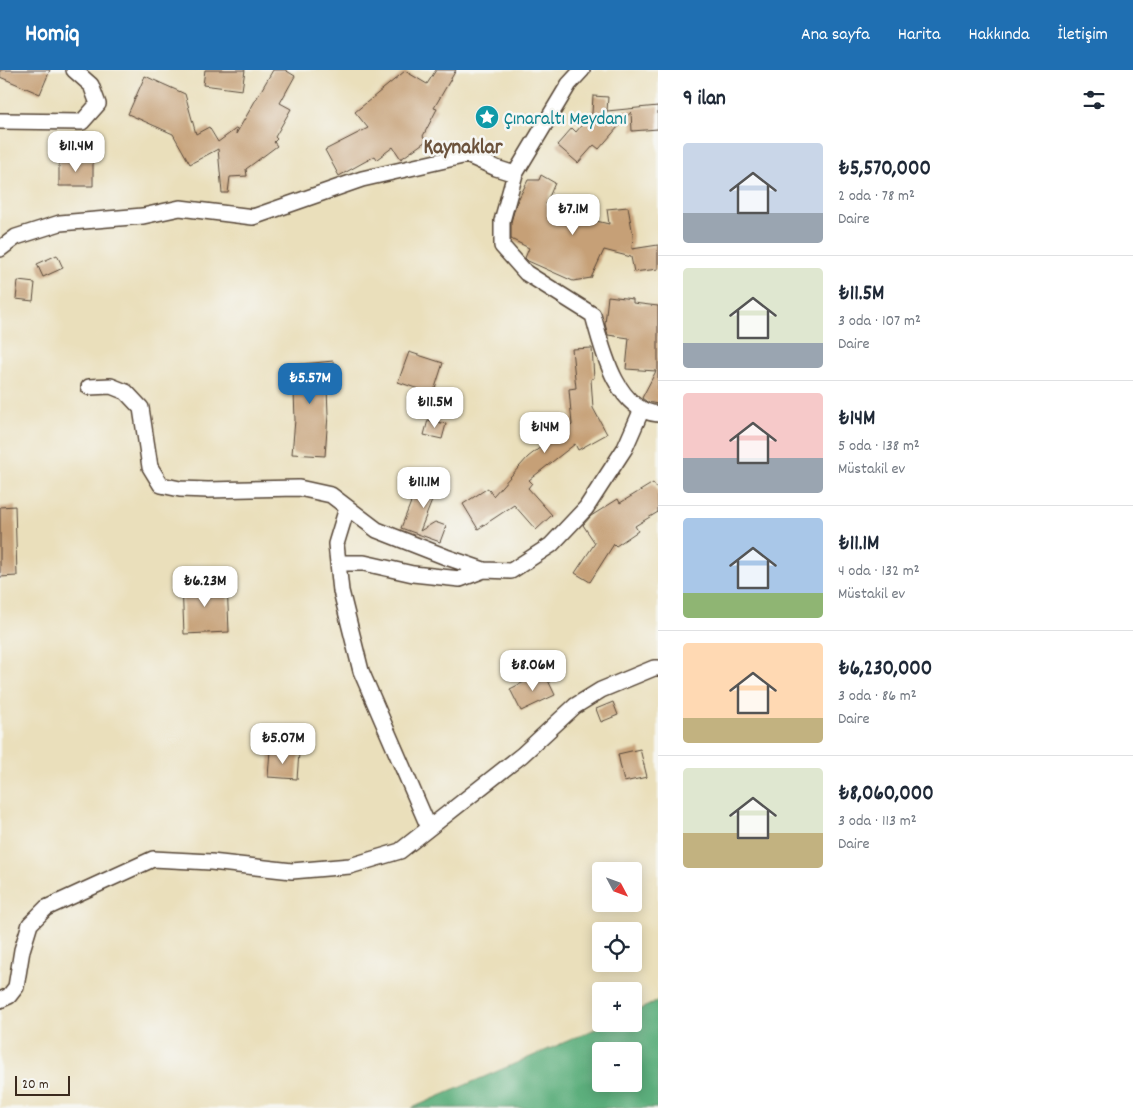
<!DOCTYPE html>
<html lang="tr">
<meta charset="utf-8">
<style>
:root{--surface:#fff;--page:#f6f6f7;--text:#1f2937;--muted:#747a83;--line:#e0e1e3;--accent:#1f6fb2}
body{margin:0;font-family:Dekko,sans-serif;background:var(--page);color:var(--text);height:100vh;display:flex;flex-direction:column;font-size:19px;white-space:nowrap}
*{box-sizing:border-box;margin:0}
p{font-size:16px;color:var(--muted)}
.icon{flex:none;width:28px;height:28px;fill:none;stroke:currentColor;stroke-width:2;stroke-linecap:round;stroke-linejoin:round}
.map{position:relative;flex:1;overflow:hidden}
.sheet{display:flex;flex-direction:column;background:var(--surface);width:475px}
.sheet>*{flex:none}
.needle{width:32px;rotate:131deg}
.tools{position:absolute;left:592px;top:792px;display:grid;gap:10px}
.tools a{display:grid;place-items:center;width:50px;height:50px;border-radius:5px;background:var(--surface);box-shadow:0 2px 12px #0003;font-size:25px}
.scale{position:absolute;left:15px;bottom:12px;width:55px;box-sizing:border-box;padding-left:5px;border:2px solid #3b2a1e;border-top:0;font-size:14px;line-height:18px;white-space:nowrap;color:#3b2a1e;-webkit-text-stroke:4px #f6f6f2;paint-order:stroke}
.price{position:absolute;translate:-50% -42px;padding:0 11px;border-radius:10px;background:#fff;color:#222;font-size:16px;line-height:32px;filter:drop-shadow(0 1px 2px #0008)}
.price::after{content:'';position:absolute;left:50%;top:30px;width:15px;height:11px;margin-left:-8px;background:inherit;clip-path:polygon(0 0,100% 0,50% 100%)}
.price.active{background:var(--accent);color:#fff}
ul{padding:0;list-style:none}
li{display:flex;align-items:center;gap:15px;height:125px;padding:0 25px}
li+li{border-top:1px solid var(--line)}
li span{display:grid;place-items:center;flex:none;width:140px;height:100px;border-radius:5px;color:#555}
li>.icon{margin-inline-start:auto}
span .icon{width:60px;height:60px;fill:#fffc;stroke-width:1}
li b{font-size:21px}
h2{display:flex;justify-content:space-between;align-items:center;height:60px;padding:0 25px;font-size:21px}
header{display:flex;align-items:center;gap:30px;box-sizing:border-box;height:70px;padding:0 25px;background:var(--accent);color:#fff}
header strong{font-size:24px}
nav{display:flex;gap:28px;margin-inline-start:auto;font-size:18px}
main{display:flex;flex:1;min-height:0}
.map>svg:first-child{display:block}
.forest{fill:#5bae7b;stroke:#4b6c4c;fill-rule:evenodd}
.building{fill:#c6a077}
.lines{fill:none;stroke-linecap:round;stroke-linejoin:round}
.minor-casing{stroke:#554536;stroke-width:18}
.minor{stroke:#fff;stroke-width:15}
.labels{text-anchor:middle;stroke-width:5;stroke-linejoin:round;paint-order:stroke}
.culture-label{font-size:19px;fill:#0d838f;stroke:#f6f6f2;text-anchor:start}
.quarter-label{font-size:21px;font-weight:bold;fill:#6c533d;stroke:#f6f6f2}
</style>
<header>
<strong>Homiq</strong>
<nav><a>Ana sayfa</a><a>Harita</a><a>Hakkında</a><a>İletişim</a></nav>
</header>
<main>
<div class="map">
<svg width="658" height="1038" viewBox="0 0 658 1038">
<rect width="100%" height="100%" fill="#f6f6f2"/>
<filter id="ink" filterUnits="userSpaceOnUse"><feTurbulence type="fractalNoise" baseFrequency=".02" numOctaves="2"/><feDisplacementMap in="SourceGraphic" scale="10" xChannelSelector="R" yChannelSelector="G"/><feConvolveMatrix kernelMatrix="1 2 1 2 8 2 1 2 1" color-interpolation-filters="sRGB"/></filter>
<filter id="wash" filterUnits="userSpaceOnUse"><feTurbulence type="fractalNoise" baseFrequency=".0096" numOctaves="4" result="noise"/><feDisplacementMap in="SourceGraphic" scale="20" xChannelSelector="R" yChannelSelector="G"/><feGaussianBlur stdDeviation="1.12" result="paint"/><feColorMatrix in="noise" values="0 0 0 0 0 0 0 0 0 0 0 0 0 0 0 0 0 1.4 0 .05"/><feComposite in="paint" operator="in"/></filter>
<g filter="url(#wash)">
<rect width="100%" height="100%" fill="#eadfbb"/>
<path class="forest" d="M 658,931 L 658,1038 L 412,1038 L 607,954 L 634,954 L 634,942 ZM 601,981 L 634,981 L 634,1014 L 601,1014 Z"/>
<g id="blocks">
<path class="building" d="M 0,0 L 50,0 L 40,24 L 0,7 Z
M 205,0 L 245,0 L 242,20 L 203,15 Z
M 273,0 L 285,0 L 295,6 L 280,33 L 291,39 L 275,67 L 277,69 L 274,72 L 277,76 L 246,99 L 247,106 L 230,107 L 228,123 L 222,123 L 218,79 L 190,94 L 173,64 L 128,44 L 145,6 L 185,24 L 196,64 L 209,57 L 218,72 L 237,58 L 236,64 Z
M 436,0 L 456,0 L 434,38 L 437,39 L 423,66 L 426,71 L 401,89 L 393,77 L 377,89 L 375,86 L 339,106 L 325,80 L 368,58 L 355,42 L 405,1 L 427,14 Z
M 593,26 L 608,27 L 607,41 L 658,36 L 658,59 L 632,61 L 631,42 L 599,79 L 594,75 L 578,93 L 557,75 L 572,58 L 576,62 L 592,43 Z
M 59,91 L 93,91 L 93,116 L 59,116 Z
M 541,105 L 555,113 L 546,134 L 575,146 L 609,154 L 607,139 L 628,137 L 633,165 L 632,179 L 658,175 L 658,199 L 634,202 L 631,187 L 604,180 L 591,208 L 573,211 L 528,191 L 525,188 L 529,178 L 511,169 L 511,152 L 516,134 L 528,110 L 539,110 Z
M 57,185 L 63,198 L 43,207 L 37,194 Z
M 18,211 L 35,213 L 33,231 L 16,229 Z
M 608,226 L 633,229 L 633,233 L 658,236 L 658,334 L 647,332 L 642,328 L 656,301 L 626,299 L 629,268 L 608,265 L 605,254 Z
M 592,278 L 594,308 L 591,309 L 593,338 L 607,364 L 578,380 L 575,374 L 529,410 L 532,413 L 528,418 L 552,445 L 536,460 L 514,435 L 478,459 L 463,434 L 488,418 L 493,426 L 528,387 L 560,362 L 572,355 L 569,319 L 576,318 L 572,279 Z
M 409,282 L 443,293 L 433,324 L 398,312 Z
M 333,291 L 335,317 L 327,318 L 328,345 L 325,386 L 292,384 L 295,350 L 294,321 L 287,322 L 284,296 Z
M 428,350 L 446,354 L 442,369 L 424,365 Z
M 423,401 L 441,408 L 420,461 L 435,452 L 446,456 L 440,472 L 401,458 Z
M 653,413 L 658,420 L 658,442 L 635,456 L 638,461 L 616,476 L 614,474 L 590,512 L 575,503 L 595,473 L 583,455 L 591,446 L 618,429 L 620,433 Z
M 15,436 L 17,506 L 0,507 L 0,437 Z
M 227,511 L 229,562 L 184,564 L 182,513 Z
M 544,602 L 555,625 L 521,641 L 510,619 Z
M 613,632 L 618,645 L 601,652 L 596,639 Z
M 640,679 L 647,707 L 624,712 L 618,684 Z
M 270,680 L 299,683 L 297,709 L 268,707 Z"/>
</g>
</g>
<g filter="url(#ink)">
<use href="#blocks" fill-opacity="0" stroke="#554536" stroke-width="1"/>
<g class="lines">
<g class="minor-casing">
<path id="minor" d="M 0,51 L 82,52 L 98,34 L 91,15 L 74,0
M 515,104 L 502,151 L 502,176 L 526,203 L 593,245 C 602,278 616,341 658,344
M 0,179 L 16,167 L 60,153 L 143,146 L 180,138 L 253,147 L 362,109 L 467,85 L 496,98 L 515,104 L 569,14 L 582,0
M 89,317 L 111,316 L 126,322 L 141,338 L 150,397 L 161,415 L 180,419 L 208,420 L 299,418 L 331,425 L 377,460 L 446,487 L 484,500 L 511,501 L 551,475 L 586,438 L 625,378 L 642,339
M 347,438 L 336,474 L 341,521 L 361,601 L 429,758
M 338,493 L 364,493 L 413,504 L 460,509 L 484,500
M 0,930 L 9,926 L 16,917 L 22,880 L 30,854 L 46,838 L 153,789 L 211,792 L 292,801 L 350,796 L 400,781 L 522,685 L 575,636 L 601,620 L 654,598 L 658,598"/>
</g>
<use href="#minor" class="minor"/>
</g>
</g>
<defs>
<g id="sight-disc" transform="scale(1.25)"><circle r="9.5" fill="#0f9aa8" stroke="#f6f6f2"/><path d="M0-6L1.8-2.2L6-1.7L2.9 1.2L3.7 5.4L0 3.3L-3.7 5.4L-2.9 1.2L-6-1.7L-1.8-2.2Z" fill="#fff"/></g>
</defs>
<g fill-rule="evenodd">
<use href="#sight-disc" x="487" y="47"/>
</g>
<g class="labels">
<g class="culture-label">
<text x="504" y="54">Çınaraltı Meydanı</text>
</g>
<g class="quarter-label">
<text x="463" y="83">Kaynaklar</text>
</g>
</g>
</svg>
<div class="tools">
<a><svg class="needle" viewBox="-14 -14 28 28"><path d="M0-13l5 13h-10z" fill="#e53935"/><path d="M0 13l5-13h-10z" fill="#747a83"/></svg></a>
<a><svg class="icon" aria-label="locate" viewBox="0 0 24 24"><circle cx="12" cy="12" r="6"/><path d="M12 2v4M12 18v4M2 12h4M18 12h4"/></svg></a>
<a>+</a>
<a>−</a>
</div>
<div class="scale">20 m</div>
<b class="price" style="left:76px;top:103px">₺11.4M</b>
<b class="price" style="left:573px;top:166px">₺7.1M</b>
<b class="price active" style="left:310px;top:335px">₺5.57M</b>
<b class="price" style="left:435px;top:359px">₺11.5M</b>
<b class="price" style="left:545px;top:384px">₺14M</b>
<b class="price" style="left:424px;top:439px">₺11.1M</b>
<b class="price" style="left:205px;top:538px">₺6.23M</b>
<b class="price" style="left:533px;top:622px">₺8.06M</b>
<b class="price" style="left:283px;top:695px">₺5.07M</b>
</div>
<section class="sheet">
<h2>9 ilan<svg class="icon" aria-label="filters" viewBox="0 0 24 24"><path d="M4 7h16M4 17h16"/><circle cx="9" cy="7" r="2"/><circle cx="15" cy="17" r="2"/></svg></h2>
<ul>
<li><span style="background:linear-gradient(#c9d6e8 70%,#9aa5b1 0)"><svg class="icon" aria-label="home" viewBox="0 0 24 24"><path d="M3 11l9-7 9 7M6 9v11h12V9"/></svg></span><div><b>₺5,570,000</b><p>2 oda · 78 m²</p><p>Daire</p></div></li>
<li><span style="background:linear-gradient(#dfe7d0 75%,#9aa5b1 0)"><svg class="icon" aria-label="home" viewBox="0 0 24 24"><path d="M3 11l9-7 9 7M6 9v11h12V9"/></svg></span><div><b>₺11.5M</b><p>3 oda · 107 m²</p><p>Daire</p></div></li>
<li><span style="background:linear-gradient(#f6c9c9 65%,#9aa5b1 0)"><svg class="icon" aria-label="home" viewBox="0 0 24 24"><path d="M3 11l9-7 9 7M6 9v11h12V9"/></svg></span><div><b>₺14M</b><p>5 oda · 138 m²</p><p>Müstakil ev</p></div></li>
<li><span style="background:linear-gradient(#a9c7e8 75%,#8fb573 0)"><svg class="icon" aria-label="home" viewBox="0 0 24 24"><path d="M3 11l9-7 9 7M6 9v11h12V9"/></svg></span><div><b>₺11.1M</b><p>4 oda · 132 m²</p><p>Müstakil ev</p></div></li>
<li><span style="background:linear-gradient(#ffd9b3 75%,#c2b280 0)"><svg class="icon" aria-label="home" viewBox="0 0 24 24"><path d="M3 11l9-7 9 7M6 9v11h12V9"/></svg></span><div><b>₺6,230,000</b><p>3 oda · 86 m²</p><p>Daire</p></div></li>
<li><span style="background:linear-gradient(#dfe7d0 65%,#c2b280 0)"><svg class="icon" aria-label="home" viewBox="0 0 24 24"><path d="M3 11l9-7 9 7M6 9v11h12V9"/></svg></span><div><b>₺8,060,000</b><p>3 oda · 113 m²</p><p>Daire</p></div></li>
</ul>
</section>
</main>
